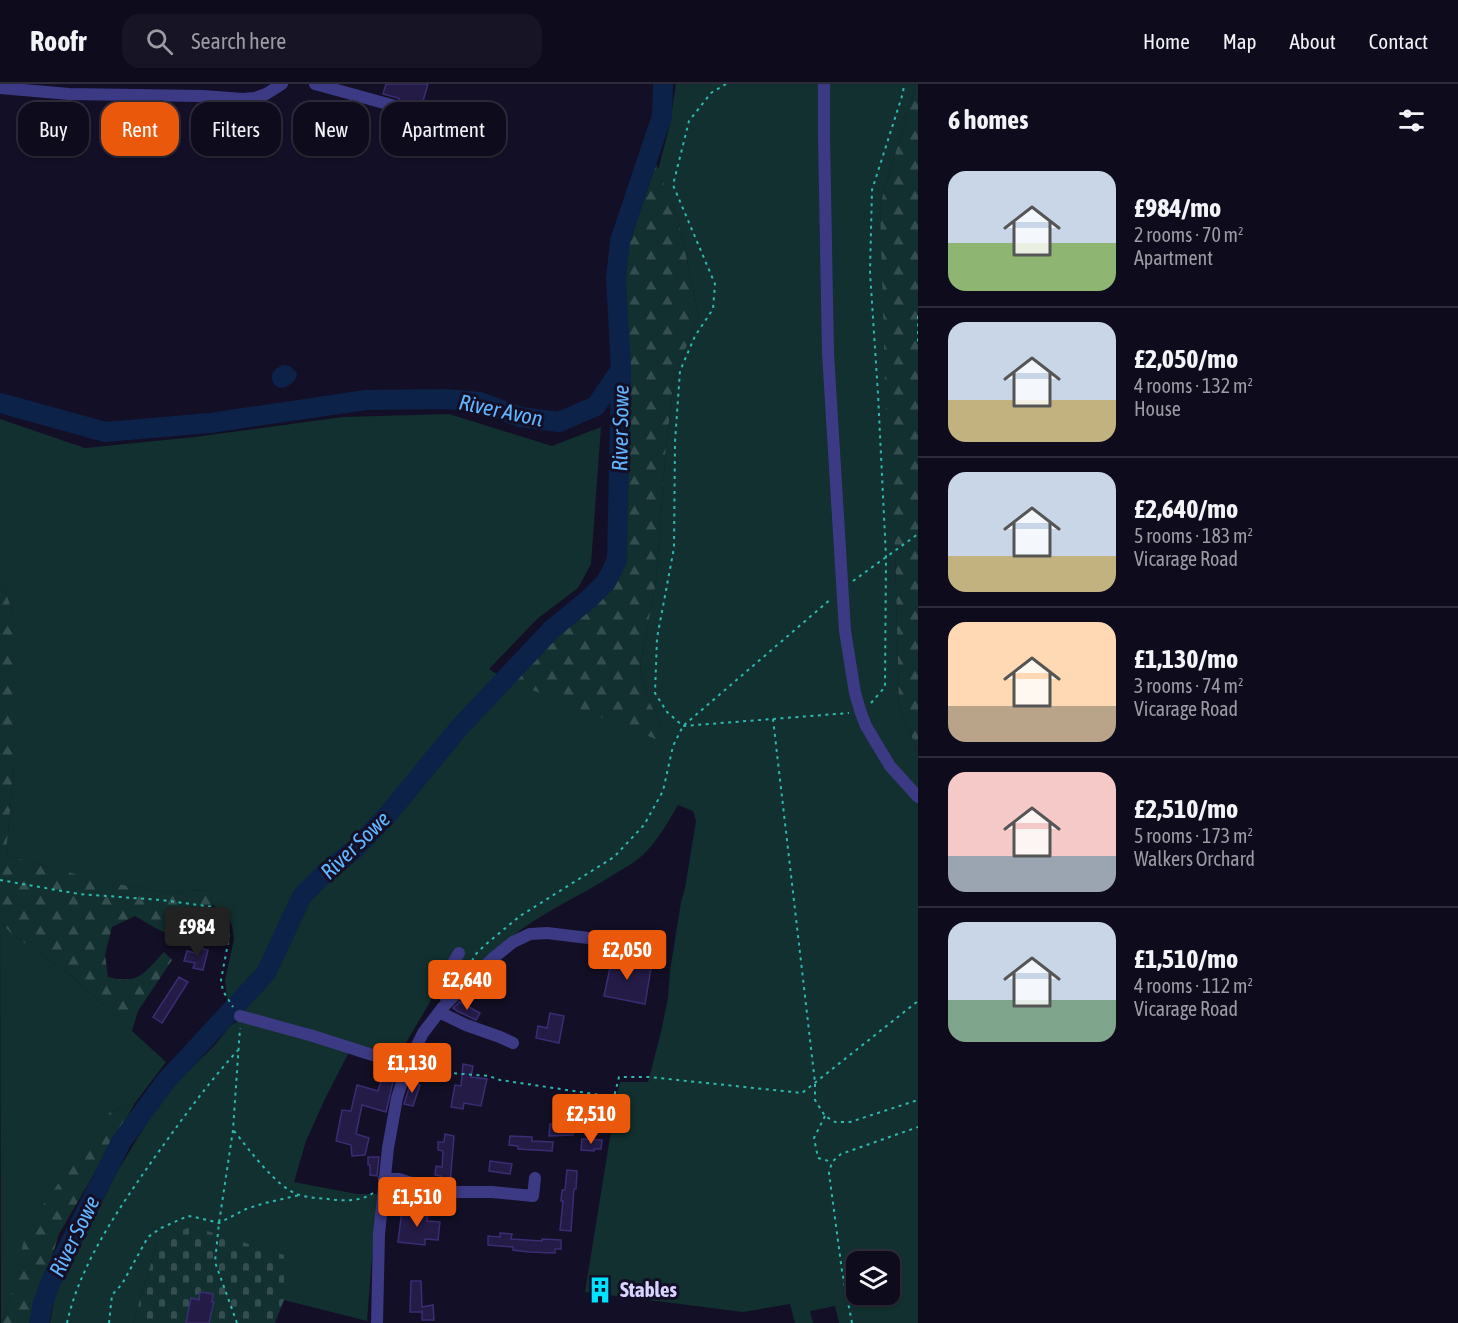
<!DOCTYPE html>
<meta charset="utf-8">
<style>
:root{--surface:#0e0b1c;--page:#171425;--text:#f1f3f6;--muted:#9b9ba3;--line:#2e2b3b;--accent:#ea580c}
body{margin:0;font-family:"Asap Condensed",sans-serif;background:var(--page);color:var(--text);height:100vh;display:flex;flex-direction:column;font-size:22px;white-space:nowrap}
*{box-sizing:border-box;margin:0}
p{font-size:20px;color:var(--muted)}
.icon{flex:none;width:33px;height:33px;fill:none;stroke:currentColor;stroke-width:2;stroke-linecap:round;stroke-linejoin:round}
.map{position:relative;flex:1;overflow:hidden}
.details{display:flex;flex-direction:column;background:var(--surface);width:540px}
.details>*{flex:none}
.banner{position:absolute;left:18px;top:18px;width:570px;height:54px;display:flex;gap:12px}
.tools{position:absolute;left:846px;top:1167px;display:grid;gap:12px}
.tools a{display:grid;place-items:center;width:54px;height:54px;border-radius:12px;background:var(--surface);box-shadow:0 2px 4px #0004,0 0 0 2px var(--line);font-size:30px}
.price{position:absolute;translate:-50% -51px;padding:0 14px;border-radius:6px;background:var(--accent);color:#fff;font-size:20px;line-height:39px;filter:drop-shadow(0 2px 3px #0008)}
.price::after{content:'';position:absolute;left:50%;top:36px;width:18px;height:14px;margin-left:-9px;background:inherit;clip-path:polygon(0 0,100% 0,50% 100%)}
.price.active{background:#222;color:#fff}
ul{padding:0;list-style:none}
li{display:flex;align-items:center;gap:18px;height:150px;padding:0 30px}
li+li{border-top:2px solid var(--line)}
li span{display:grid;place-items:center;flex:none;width:168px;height:120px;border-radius:18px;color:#555}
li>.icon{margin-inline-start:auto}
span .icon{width:72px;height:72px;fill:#fffc;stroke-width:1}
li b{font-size:26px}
h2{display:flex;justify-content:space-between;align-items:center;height:72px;padding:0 30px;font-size:26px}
.pill{padding:0 21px;border-radius:18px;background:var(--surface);box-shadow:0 2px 4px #0004,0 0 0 2px var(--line);font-size:21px;line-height:54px}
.pill.active{background:var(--accent);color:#fff}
header{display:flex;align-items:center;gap:36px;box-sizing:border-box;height:84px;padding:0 30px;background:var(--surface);border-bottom:2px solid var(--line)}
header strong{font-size:28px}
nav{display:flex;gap:33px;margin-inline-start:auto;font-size:21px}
.search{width:420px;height:54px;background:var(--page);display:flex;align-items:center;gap:15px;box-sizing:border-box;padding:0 21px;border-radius:18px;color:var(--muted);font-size:22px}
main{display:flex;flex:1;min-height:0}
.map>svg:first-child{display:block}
.grass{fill:#12302f;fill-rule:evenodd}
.forest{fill:url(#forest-firs)}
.cemetery{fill:url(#cemetery-stones)}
.water{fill:#0c2248}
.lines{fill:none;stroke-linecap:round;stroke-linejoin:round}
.river{stroke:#0c2248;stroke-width:20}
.building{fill:#241b47;stroke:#3b2d73;stroke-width:1.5}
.path{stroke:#2fb8b0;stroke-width:2;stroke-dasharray:3 4.5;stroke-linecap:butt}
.minor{stroke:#3d3a85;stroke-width:12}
.labels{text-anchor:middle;stroke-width:6;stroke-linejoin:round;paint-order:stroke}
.poi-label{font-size:21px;font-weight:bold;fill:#d9d4ff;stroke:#130f26;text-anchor:start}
.water-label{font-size:22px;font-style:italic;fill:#62b6ff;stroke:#130f26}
</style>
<header>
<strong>Roofr</strong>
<div class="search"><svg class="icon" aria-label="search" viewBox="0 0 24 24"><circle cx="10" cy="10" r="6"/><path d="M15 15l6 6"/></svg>Search here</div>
<nav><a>Home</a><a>Map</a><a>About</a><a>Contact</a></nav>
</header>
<main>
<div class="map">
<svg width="918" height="1239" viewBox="0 0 918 1239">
<defs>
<pattern id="forest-firs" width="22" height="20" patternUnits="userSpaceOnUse" patternTransform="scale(1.5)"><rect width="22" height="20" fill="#12302f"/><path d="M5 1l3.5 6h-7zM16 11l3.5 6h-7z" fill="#344d4e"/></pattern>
<pattern id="cemetery-stones" width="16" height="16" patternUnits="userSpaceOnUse" patternTransform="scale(1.5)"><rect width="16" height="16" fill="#12302f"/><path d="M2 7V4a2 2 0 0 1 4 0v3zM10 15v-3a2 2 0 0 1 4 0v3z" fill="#344d4e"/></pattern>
</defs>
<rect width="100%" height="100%" fill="#130f26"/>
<path class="grass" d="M 676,0 L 916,0 L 880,121 L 895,466 L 899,622 L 918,668 L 918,1239 L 839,1239 L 835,1222 L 810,1227 L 813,1239 L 795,1239 L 790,1220 L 743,1228 L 585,1208 L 616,1016 L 620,998 L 648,998 L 661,948 L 668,914 L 670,887 L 681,818 L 685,804 L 696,737 L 693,727 L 678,721 C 668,738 658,756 644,770 C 634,779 621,786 610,793 C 581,811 550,825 522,845 C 505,857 492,877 471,882 C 462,883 457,877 451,873 L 437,899 L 430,918 L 407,957 L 399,976 L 238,929 L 227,914 L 225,896 L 234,855 L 232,841 L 222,827 L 213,821 L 207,806 L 166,808 L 104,798 L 6,771 L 14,683 L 14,531 L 4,504 L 0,502 L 0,335 L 85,364 L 195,353 L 343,333 L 449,330 L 552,362 L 601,343 L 591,480 L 578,504 L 537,535 L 489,585 L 505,595 L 663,645 L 648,615 L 640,583 L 656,498 L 666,362 L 675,289 L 699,233 L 679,138 L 658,86 L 669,44 ZM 856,1178 L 890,1178 L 890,1210 L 856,1210 Z
M 0,838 L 13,851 L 72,892 L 166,978 L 135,1019 L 110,1028 L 10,1216 L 1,1239 Z
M 240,936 L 349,968 L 325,1015 L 306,1057 L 294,1098 L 357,1110 L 377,1110 L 367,1237 L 284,1216 L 284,1171 L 157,1159 L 133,1239 L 50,1239 L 55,1212 L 69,1178 L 99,1124 L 117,1088 L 138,1053 L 157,1024 L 180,995 L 214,962 L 231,941 Z"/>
<path class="forest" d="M 916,0 L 918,0 L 918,668 L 899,622 L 895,466 L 886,333 L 880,121 Z
M 651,67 L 679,138 L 699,233 L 675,289 L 666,362 L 656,498 L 640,583 L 648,615 L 663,645 L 658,656 L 505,595 L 552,545 L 606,498 L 617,476 L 621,286 L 616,194 L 620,157 Z
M 0,502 L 4,504 L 14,531 L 14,683 L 6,771 L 105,798 L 166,808 L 207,806 L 213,821 L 174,852 L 157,845 L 135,832 L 112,843 L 105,871 L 108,893 C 139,901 144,889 164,868 L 172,876 L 138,927 L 132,947 L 72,892 L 13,851 L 0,838 Z
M 135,1019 L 59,1150 L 38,1217 L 33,1239 L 1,1239 L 10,1216 L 27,1143 L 110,1028 Z"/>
<path class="cemetery" d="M 191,1142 L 284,1171 L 284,1216 L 275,1239 L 133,1239 L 157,1159 Z"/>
<path class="water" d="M 284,281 L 290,282 L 297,289 C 296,295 294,298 289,301 C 274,312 262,287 284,281 Z"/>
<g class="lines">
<path class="river" d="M 0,319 L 105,348 L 210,339 L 366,316 L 445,315 L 480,318 L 520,333 L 559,338 L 596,322 L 621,285
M 39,1239 L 43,1219 L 51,1197 L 121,1058 L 166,997 L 266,889 L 302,812 L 324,790 L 355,765 L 389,729 L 459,644 L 505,595 L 552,545 L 589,515 L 606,498 L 617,476 L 621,285 L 616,194 L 620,157 L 662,32 L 663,0"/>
</g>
<path class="building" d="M 386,0 L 428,0 L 421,24 L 403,19 L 398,14 L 383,10 Z
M 196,863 L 208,866 L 203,886 L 193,884 L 195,879 L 184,877 L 187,867 L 195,869 Z
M 614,865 L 622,879 L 651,884 L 645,920 L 604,912 Z
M 179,893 L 188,898 L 162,939 L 153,933 Z
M 460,918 L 480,929 L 476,936 L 457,927 L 453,924 Z
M 550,929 L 564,932 L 559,959 L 536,954 L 538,942 L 547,944 Z
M 463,980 L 473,982 L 471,993 L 487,995 L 481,1022 L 464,1019 L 463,1025 L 451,1023 L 455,1001 L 461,1002 Z
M 382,994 L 393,998 L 386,1028 L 362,1021 L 356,1050 L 369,1054 L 365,1071 L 352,1072 L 351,1061 L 336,1057 L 342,1026 L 351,1027 L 357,1001 L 378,1007 Z
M 411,998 L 420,1001 L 413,1022 L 404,1020 Z
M 563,1039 L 574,1039 L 573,1051 L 549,1052 L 550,1040 L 563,1041 Z
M 445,1050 L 454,1052 L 450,1100 L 440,1099 L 441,1092 L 435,1091 L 436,1082 L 442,1083 L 443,1067 L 438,1066 L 438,1058 L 444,1058 Z
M 510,1052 L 532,1053 L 532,1057 L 553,1058 L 552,1067 L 518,1065 L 518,1062 L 509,1061 Z
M 582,1055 L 602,1056 L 601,1065 L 594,1065 L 594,1067 L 581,1066 Z
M 368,1073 L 379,1073 L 377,1092 L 370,1091 L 370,1081 L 368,1081 Z
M 490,1077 L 512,1080 L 510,1090 L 489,1087 Z
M 567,1086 L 577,1087 L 576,1105 L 574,1105 L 571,1147 L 560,1146 L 563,1117 L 561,1117 L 562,1106 L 565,1106 Z
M 402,1126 L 413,1128 L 413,1126 L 428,1128 L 427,1137 L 440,1138 L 438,1156 L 425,1155 L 425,1161 L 398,1158 Z
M 500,1149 L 512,1150 L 511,1155 L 542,1157 L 542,1155 L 561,1156 L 561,1165 L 555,1165 L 555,1169 L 529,1168 L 513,1166 L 513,1163 L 488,1161 L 488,1152 L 500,1153 Z
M 411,1197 L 421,1197 L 422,1223 L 433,1221 L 434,1236 L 422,1236 L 422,1226 L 422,1228 L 410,1228 Z
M 200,1208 L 213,1210 L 212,1218 L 214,1218 L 209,1239 L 186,1239 L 191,1214 L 199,1216 Z"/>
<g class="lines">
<path class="path" d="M 726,0 L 711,9 L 689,37 L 673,101 L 715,200 L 713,225 L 695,252 L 680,287 L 675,358 L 674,464 L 657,554 L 655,609 L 667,628 L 683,642 L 849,629
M 918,232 L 918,261
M 853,497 L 918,450
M 871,619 L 885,603 L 886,473 L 878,310 L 870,188 L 872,106 L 903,9 L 904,0
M 773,635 L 815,999 L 815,1016 L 825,1032 L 835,1038 L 850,1038 L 918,1016
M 0,796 L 79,810 L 161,816 L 213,823 L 220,829 L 227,840 L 229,854 L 221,896 L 223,907 L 233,923
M 472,877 L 475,871 L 485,861 L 520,832 L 614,773 L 644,741 L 663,707 L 673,662 L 683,642 L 832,514
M 417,984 L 437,988 L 489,992 L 500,996 L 614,1013 L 619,993 L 649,993 L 802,1009 L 918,917
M 825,1032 L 814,1054 L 818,1074 L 832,1078
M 234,1047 C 249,1065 277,1105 300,1111 C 309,1114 319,1114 328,1115 C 343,1117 360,1118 373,1109
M 67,1239 C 80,1180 118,1126 152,1077 C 180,1038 207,1000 239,965
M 109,1239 L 112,1211 L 122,1200 L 148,1153 L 161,1144 L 188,1132 L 195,1133 L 219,1139 L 246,1125 L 265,1119 L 300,1111
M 237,1239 L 215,1178 L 219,1139 L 233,1046 L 240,944
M 852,1239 L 842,1187 L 829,1089 L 832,1078 L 841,1070 L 918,1043"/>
<path class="minor" d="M 315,0 L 395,22
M 824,0 L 824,52 L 828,269 L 845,547 L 855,609 L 861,629 L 866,642 L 890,682 L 918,713
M 0,4 L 69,10 L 203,12 L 243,15 L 255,14 L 266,10 L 282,0
M 448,918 C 438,904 451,883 459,869
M 439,928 L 466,941 L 500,953 L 513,959
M 240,932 L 313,952 L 407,982
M 384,1095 L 399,1095 L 436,1107 L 446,1108 L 492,1108 L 533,1112 L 535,1094
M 377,1239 L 379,1150 L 388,1064 L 397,1014 L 407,982 L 423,949 L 443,923 L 492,875 L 513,858 L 530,850 L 547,849 L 621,858 L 629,862 L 632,872"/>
</g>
<defs>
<g id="building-bare" transform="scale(2.07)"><path d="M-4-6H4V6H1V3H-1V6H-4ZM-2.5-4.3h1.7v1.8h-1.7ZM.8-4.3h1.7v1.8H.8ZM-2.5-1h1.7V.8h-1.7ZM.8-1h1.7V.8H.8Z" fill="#00e5ff" stroke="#130f26" stroke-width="2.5" paint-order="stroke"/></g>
</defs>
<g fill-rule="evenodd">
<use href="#building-bare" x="600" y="1206"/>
</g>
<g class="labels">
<g class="poi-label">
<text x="620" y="1213">Stables</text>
</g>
<g class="water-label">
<text transform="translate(501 326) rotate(12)" y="8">River Avon</text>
<text transform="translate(620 344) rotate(-89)" y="8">River Sowe</text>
<text transform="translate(355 761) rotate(-44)" y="8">River Sowe</text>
<text transform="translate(74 1152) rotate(-64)" y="8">River Sowe</text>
</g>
</g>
</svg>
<div class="tools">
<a><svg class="icon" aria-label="layers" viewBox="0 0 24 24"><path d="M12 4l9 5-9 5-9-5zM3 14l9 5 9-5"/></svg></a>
</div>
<b class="price active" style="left:197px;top:874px">£984</b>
<b class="price" style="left:627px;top:897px">£2,050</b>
<b class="price" style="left:467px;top:927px">£2,640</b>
<b class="price" style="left:412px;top:1010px">£1,130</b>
<b class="price" style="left:591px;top:1061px">£2,510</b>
<b class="price" style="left:417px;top:1144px">£1,510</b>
<div class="banner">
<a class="pill">Buy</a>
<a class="pill active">Rent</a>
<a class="pill">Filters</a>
<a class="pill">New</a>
<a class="pill">Apartment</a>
</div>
</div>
<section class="details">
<h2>6 homes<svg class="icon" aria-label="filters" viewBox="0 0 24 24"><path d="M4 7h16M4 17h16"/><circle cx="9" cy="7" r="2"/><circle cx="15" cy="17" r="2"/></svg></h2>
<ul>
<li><span style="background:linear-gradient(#c9d6e8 60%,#8fb573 0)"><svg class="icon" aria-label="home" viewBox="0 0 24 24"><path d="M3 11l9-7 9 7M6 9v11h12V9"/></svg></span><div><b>£984/mo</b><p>2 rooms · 70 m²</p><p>Apartment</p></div></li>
<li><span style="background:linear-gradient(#c9d6e8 65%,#c2b280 0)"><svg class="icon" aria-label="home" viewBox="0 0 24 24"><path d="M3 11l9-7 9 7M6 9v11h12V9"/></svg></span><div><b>£2,050/mo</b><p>4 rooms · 132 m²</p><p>House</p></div></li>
<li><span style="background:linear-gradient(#c9d6e8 70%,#c2b280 0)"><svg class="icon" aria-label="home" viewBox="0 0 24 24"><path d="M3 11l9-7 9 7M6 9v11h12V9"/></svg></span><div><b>£2,640/mo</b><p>5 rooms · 183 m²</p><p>Vicarage Road</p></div></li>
<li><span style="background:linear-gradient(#ffd9b3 70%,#b9a48a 0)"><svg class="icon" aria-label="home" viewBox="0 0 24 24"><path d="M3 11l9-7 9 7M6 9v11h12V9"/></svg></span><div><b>£1,130/mo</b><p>3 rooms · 74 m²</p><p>Vicarage Road</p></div></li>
<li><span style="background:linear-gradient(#f6c9c9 70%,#9aa5b1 0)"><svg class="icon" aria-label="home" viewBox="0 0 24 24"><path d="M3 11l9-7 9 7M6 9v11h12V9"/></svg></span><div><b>£2,510/mo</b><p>5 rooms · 173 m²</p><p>Walkers Orchard</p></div></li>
<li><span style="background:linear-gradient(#c9d6e8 65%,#7fa58c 0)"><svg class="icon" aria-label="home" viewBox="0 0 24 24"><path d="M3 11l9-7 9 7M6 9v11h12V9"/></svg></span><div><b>£1,510/mo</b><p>4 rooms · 112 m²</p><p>Vicarage Road</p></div></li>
</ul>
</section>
</main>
